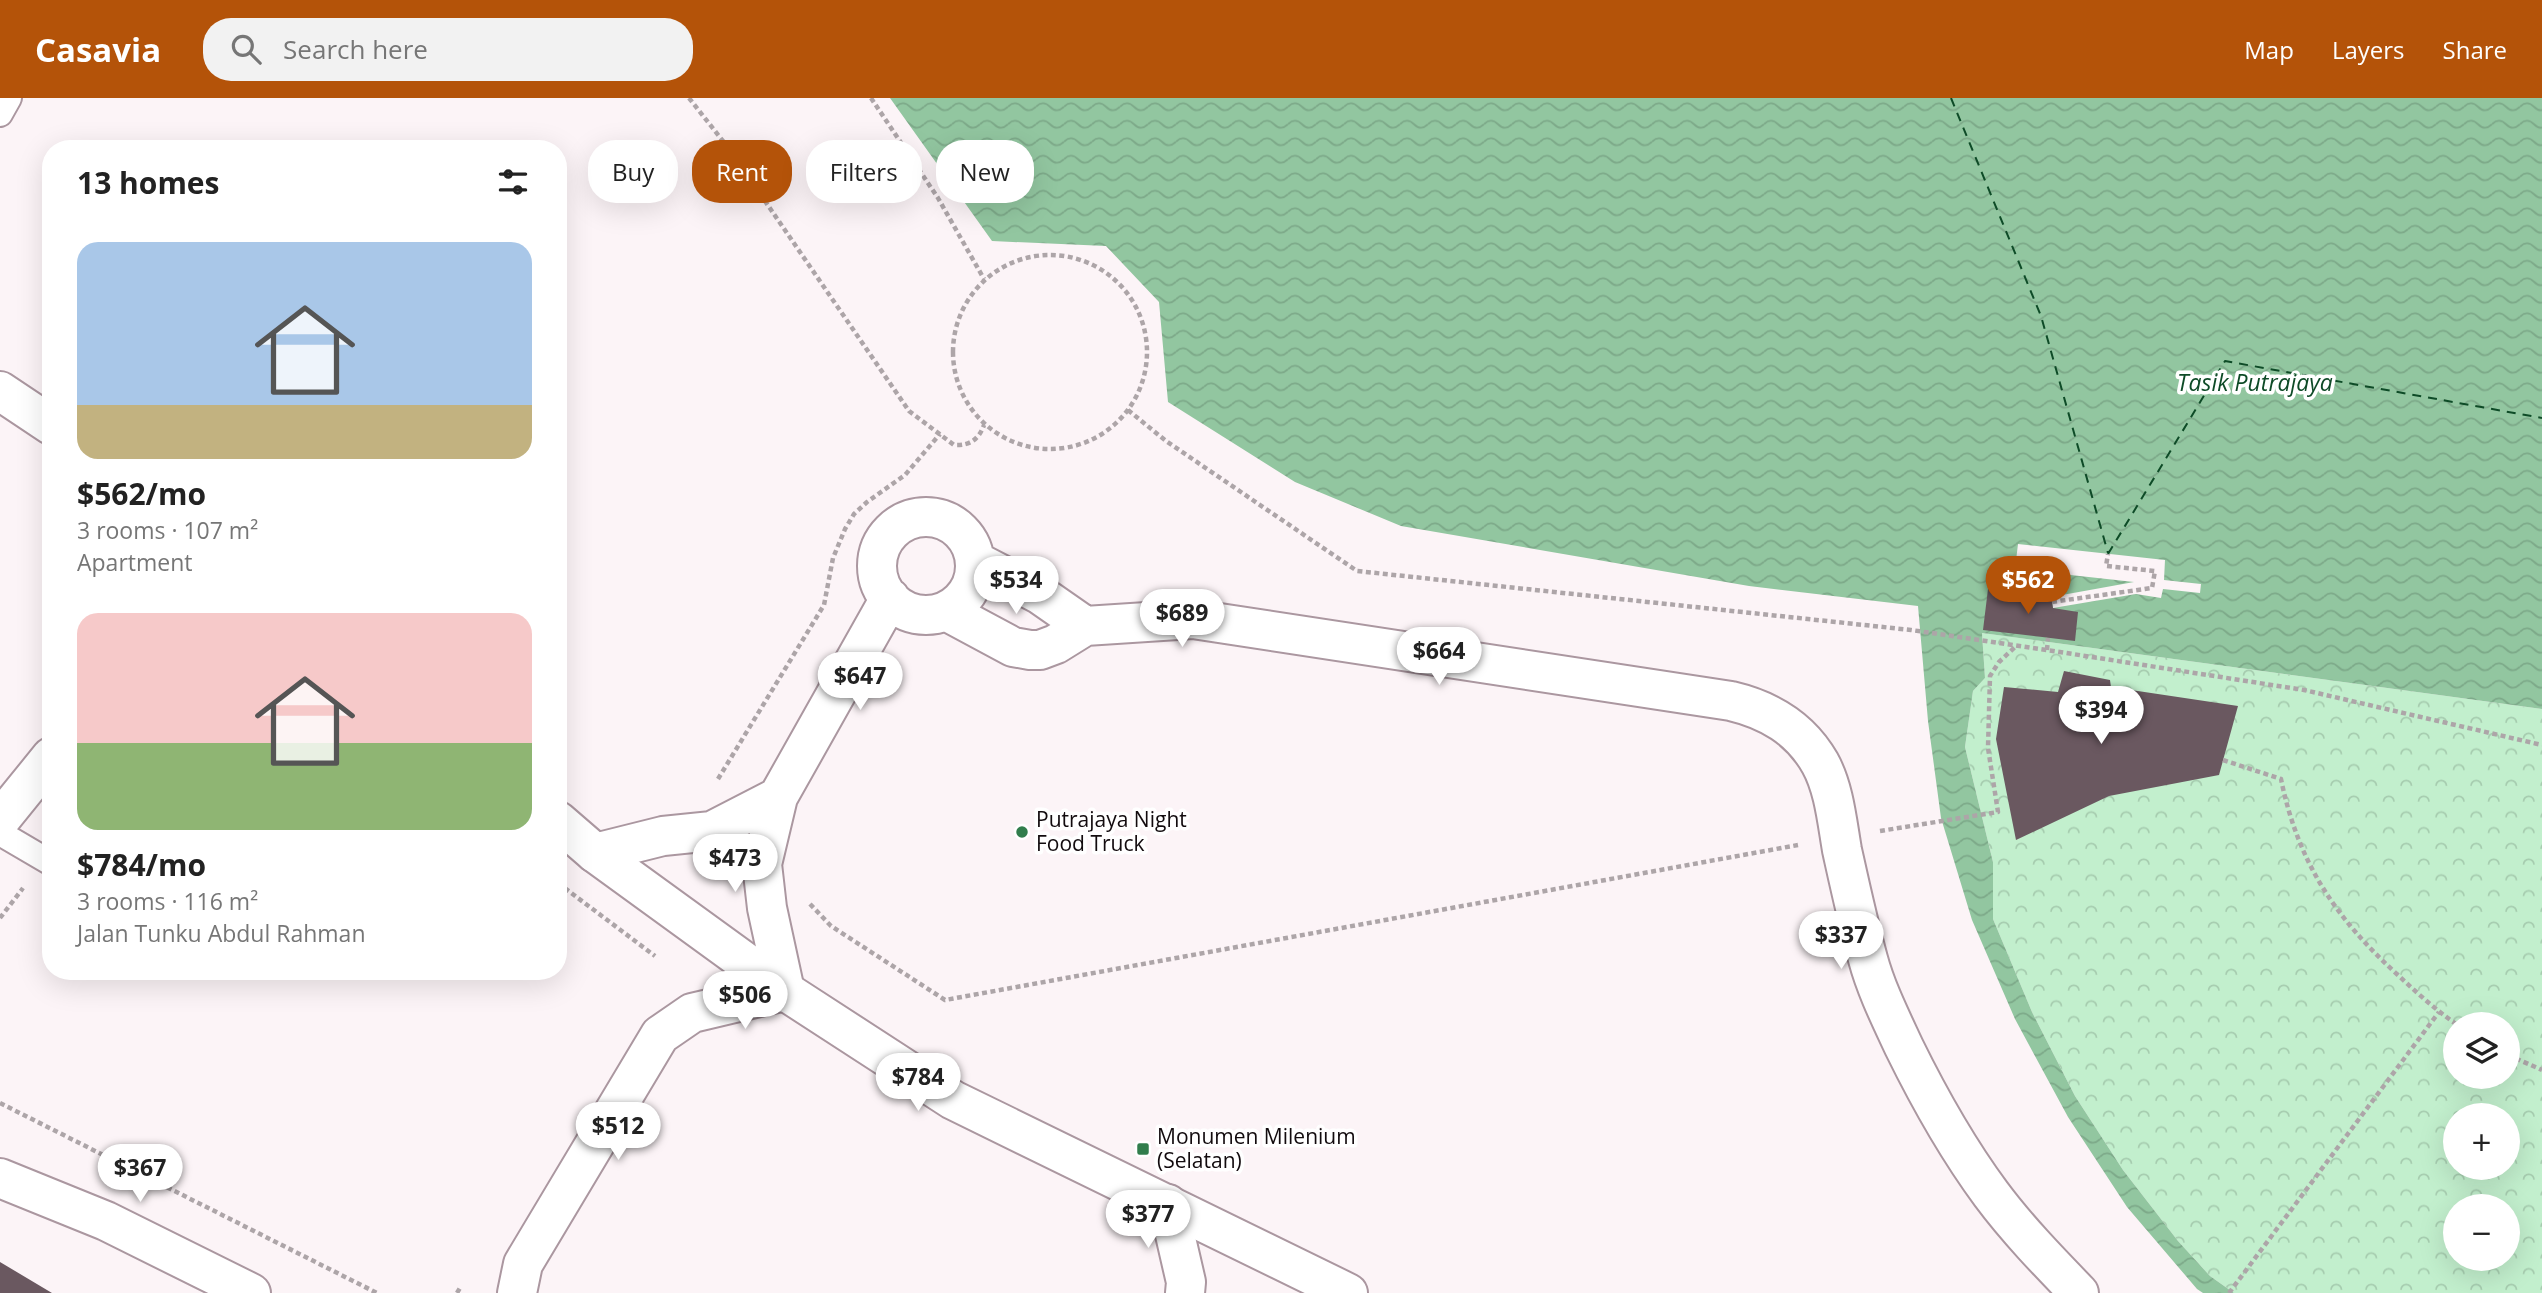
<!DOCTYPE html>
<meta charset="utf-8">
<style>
:root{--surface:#fff;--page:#f2f2f2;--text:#222;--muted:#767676;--accent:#b45309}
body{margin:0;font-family:"Open Sans",sans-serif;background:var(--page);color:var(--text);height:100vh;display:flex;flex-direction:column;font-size:26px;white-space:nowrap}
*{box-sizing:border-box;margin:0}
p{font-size:23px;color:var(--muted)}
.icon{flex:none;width:38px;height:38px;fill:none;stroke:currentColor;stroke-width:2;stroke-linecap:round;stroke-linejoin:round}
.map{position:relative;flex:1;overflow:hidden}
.drawer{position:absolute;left:42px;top:42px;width:525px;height:840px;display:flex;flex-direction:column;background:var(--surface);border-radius:28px;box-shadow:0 7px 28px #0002}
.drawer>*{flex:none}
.guide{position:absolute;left:588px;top:42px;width:665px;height:63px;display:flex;gap:14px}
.buttons{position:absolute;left:2443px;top:914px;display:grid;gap:14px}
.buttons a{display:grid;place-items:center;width:77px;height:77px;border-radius:50%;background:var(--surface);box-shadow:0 7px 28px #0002;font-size:35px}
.price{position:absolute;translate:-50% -60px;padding:0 16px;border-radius:24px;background:#fff;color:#222;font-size:23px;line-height:46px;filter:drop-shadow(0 2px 4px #0008)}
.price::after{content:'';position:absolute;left:50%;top:42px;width:21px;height:16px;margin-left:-10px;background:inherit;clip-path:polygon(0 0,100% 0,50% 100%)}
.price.selected{background:var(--accent);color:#fff}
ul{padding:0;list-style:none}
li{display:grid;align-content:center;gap:14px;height:371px;padding:0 35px}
li span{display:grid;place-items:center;height:217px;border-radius:21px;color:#555}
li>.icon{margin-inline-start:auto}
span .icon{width:126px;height:126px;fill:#fffc;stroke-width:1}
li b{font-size:30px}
h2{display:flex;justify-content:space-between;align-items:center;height:84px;padding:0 35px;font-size:30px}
.pill{padding:0 24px;border-radius:28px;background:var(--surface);box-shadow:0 7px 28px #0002;font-size:24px;line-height:63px}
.pill.selected{background:var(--accent);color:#fff}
header{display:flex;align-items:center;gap:42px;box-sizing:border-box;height:98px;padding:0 35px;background:var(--accent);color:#fff}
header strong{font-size:33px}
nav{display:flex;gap:38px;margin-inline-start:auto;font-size:24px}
.search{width:490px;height:63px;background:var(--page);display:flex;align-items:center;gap:18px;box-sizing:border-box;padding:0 24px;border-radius:28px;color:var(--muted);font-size:26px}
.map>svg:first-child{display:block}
.park{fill:url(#park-crowns);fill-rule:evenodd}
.water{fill:url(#water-waves)}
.pier{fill:#fcf4f7}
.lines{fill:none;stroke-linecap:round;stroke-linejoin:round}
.ferry{stroke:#0e4b27;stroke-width:2;stroke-dasharray:9 7;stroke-linecap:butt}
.building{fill:#6a5860}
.service-casing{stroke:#ab97a0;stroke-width:28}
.minor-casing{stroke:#ab97a0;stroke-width:42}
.tertiary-casing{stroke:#ab97a0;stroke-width:42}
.path{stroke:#ada5a8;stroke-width:4.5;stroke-dasharray:5 3.5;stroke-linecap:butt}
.service{stroke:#fff;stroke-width:24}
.minor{stroke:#fff;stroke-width:38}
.tertiary{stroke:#fff;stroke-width:38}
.poi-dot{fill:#317d4c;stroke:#fff;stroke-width:2.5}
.labels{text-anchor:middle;stroke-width:7;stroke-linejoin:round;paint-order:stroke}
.poi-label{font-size:21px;fill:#120b0e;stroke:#fff;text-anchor:start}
.water-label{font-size:23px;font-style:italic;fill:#0e4b27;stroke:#fff}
</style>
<header>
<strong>Casavia</strong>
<div class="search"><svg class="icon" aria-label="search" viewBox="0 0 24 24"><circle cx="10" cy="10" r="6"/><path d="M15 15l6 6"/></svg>Search here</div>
<nav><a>Map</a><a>Layers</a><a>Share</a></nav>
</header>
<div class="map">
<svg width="2542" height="1195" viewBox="0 0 2542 1195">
<defs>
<pattern id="park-crowns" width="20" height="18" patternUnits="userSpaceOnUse" patternTransform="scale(1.75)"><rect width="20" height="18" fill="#c2efcd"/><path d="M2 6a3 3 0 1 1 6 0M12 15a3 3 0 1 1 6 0" fill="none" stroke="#a6ccaf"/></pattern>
<pattern id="water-waves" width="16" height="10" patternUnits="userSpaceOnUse" patternTransform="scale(1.75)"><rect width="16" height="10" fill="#92c6a0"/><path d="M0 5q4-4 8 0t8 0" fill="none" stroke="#7da989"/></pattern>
</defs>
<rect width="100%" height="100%" fill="#fcf4f7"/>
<path class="park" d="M 1982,535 L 2542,611 L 2542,1195 L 2234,1195 L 2210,1178 L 2178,1143 L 2123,1072 L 2075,998 L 2032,914 L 1993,821 L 1993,764 L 1965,649 L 1973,593 L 1985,580 ZM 2455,926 L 2508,926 L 2508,978 L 2455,978 ZM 2455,1017 L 2508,1017 L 2508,1069 L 2455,1069 ZM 2455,1108 L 2508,1108 L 2508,1160 L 2455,1160 Z"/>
<path class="water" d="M 890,0 L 2542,0 L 2542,611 L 1982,535 L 1985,580 L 1973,593 L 1965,649 L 1993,764 L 1993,821 L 2032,914 L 2075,998 L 2123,1072 L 2178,1143 L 2210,1178 L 2234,1195 L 2203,1195 L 2197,1191 L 2127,1109 L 2068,1019 L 2015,921 L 1972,822 L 1941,720 L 1928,623 L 1918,508 L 1749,488 L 1401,428 L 1295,384 L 1168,304 L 1159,204 L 1106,148 L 992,143 Z"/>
<path class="pier" d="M 2018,446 L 2165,462 L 2164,482 L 2201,486 L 2200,495 L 2163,491 L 2161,500 L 2136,496 L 2053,510 L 2051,499 L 2134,484 L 2015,471 Z"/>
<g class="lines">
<path class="ferry" d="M 1951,0 L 2041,218 L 2108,455
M 2108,456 L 2225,263 L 2542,320"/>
</g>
<path class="building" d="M 1988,491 L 2051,498 L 2053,510 L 2078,514 L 2075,543 L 1983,532 Z
M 2064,573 L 2110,582 L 2111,589 L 2238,608 L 2219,677 L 2109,698 L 2016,742 L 1996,641 L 2004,589 L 2058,594 Z
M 0,1164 L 52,1195 L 0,1195 Z"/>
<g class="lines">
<g class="service-casing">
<path id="service" d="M 0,16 L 9,0
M 0,735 L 51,765"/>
</g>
<g class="minor-casing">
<path id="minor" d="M877 468a49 49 0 1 1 98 0a49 49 0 1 1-98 0Z
M 975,463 L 1039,496 L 1085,528
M 946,513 L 1013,549 L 1030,552 L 1040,552 L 1056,546 L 1085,528 L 1193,521 L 1731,603 C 1769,612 1800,630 1820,665 C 1834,690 1837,723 1842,752 C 1850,788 1858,825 1868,861 C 1876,891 1891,921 1904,949 C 1929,1000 1957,1050 1991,1096 C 2017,1131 2048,1163 2079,1195
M 0,722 L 51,659
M 595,755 L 663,738 L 712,733 L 778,699
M 1168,1106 L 1186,1184 L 1185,1195
M 517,1195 L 523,1166 L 660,937 L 692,915 L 785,893 L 767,810 L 762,766 L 778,699 L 890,500"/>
</g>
<g class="tertiary-casing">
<path id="tertiary" d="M 0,293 L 51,327
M 558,723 L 595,755 L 785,893 L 953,1002 L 1348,1195
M 0,1080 L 106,1123 L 251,1195"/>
</g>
<path class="path" d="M 689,0 L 730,52 L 909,313 L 954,347 C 970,348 979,341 984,327
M 871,0 L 938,100 L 984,181
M953 254a97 97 0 1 1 194 0a97 97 0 1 1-194 0Z
M 1128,312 L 1166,343 L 1357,473 L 1911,532 L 2047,552 L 2304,592 L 2542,647
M 2052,504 L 2152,490 L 2155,473 L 2106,468 L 2108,456
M 2047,552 L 2048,540
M 2223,662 L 2281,681 C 2298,765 2336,821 2399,878 C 2417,895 2436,912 2456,926
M 718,681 L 824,507 L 833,460 L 845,431 L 854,416 L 867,404 L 905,377 L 940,336
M 1880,733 L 1998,714 L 1988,650 L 1990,578 L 1999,564 L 2015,549
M 558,785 L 655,858
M 810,806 L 831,828 L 945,902 L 1798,747
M 0,820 L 23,790
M 2508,957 L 2542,972
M 0,1005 L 377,1195
M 457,1195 L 460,1190
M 2229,1195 L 2439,914"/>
<use href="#service" class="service"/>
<use href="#minor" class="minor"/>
<use href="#tertiary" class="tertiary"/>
</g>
<g class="poi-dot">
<circle cx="1022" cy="734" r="7"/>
<rect x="1136" y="1044" width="14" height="14" rx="3.5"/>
</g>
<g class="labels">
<g class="poi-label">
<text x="1036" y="729">Putrajaya Night<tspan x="1036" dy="24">Food Truck</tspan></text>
<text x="1157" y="1046">Monumen Milenium<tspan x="1157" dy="24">(Selatan)</tspan></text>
</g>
<g class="water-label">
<text x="2255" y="293">Tasik Putrajaya</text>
</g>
</g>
</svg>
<div class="buttons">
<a><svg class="icon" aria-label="layers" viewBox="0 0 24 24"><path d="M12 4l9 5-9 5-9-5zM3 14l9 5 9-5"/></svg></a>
<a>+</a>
<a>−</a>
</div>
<b class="price" style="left:1016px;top:518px">$534</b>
<b class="price selected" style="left:2028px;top:518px">$562</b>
<b class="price" style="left:1182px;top:551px">$689</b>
<b class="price" style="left:1439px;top:589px">$664</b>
<b class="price" style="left:860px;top:614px">$647</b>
<b class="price" style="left:2101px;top:648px">$394</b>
<b class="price" style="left:735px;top:796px">$473</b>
<b class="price" style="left:1841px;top:873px">$337</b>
<b class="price" style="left:745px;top:933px">$506</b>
<b class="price" style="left:918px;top:1015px">$784</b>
<b class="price" style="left:618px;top:1064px">$512</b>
<b class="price" style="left:140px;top:1106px">$367</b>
<b class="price" style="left:1148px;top:1152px">$377</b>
<div class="guide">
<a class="pill">Buy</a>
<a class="pill selected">Rent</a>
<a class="pill">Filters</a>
<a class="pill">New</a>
</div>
<section class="drawer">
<h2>13 homes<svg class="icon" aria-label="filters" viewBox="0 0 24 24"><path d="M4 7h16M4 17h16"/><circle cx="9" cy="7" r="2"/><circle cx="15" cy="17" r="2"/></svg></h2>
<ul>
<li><span style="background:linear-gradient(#a9c7e8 75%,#c2b280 0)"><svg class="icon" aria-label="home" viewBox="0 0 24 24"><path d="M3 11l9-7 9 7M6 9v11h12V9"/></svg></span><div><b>$562/mo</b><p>3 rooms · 107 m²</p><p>Apartment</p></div></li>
<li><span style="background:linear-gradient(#f6c9c9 60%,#8fb573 0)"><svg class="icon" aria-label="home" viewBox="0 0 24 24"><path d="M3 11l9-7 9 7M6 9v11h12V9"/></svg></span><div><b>$784/mo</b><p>3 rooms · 116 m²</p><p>Jalan Tunku Abdul Rahman</p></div></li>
</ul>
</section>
</div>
